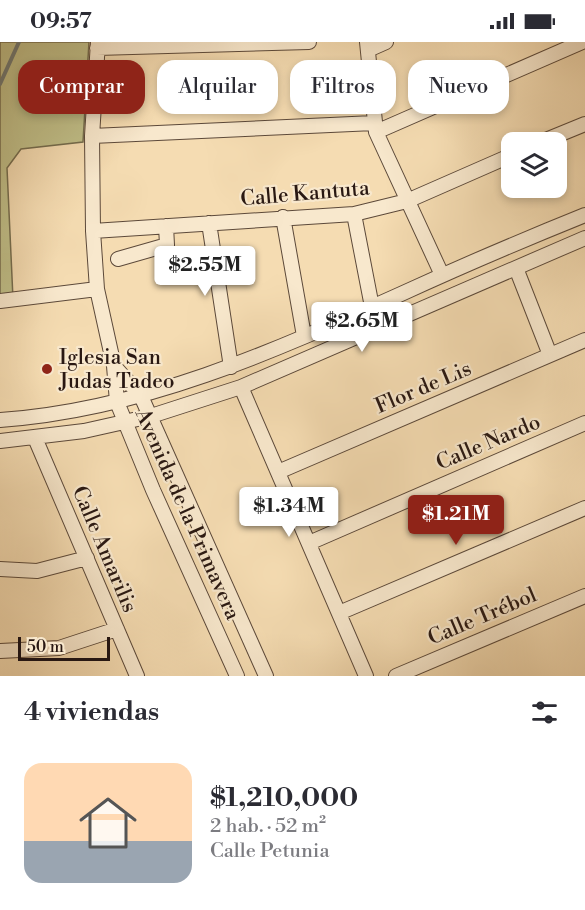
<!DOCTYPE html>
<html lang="es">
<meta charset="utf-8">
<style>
:root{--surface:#fff;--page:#f2f2f3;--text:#2b2b33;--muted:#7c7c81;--accent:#8f2418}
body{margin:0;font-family:"Libre Bodoni",serif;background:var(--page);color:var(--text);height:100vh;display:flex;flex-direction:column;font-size:22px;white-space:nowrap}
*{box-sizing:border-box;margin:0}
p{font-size:20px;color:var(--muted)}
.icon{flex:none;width:33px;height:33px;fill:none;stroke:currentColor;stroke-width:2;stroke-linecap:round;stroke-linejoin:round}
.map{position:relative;height:634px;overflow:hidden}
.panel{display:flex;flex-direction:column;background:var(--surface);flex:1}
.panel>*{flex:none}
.banner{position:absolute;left:18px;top:18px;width:549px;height:54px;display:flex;gap:12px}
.tools{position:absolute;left:501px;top:90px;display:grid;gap:12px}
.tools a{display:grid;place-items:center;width:66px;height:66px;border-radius:12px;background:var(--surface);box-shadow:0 3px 9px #0003;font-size:30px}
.scale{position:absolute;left:18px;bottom:15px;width:92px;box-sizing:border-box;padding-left:6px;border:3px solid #291812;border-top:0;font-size:16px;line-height:21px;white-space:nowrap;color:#291812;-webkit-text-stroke:4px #f8e8cd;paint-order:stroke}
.price{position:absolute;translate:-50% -51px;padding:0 14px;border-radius:6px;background:#fff;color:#222;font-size:20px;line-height:39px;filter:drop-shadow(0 2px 3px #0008)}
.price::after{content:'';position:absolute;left:50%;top:36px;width:18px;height:14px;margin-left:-9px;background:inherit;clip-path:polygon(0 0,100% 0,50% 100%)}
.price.current{background:var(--accent);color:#fff}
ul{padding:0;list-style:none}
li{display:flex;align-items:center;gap:18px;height:150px;padding:0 24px}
li span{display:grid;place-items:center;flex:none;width:168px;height:120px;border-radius:18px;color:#555}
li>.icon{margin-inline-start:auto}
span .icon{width:72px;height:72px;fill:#fffc;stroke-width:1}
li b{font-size:26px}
h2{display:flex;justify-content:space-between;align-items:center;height:72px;padding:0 24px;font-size:26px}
.pill{padding:0 21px;border-radius:18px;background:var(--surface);box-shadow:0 3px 9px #0003;font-size:21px;line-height:54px}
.pill.current{background:var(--accent);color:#fff}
.status{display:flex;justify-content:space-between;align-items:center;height:42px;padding:0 30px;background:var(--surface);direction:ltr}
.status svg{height:16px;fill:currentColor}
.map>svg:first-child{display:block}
.green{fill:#c0bf89;stroke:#746c4e;stroke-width:1.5}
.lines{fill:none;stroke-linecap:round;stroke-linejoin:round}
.stream{stroke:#707974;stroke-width:4}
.minor-casing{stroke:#5c493a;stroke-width:16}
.minor{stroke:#f8e8cd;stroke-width:14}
.poi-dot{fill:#8f2418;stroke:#f8e8cd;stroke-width:2}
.labels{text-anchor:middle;stroke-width:4.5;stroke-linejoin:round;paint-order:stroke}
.street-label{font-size:21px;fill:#291812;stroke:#f8e8cd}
.poi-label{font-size:21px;fill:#291812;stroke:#f8e8cd;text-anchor:start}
</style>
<div class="status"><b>09:57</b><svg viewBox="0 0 49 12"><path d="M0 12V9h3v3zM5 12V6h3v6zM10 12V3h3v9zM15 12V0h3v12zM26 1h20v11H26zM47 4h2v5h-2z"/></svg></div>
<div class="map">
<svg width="585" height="634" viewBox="0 0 585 634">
<rect width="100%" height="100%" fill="#f5dcb2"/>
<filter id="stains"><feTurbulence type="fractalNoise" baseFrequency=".00333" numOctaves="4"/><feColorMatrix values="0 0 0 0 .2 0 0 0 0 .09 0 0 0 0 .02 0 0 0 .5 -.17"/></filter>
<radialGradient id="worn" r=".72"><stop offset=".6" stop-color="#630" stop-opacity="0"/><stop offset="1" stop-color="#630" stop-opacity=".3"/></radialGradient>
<path class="green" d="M 0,0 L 89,0 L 83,100 L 21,107 L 7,126 L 13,257 L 0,258 Z"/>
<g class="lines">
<path class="stream" d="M 0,42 L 19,0"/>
<g class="minor-casing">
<path id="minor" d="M 98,0 L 92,94 L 93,189 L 97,247 L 114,324 L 117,360 L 153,448 L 237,634
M 367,0 L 376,90 L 442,233
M 97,6 L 309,0
M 368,8 L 386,0
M 376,90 L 582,0
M 92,94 L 374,81
M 541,100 L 585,82
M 354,172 L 372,265
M 283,175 L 304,294
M 209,181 L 231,325
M 93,189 L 354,172 L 407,159 L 512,113
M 118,217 L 167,203 L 166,184
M 516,226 L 550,313
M 0,259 L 97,247
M 114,324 L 141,354 L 266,634
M 241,345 L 366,634
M 0,378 C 143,368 272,310 401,252 C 462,224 523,198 585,173
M 35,396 L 137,634
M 0,399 L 84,389 L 151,374 L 241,345 L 585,196
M 278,430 L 585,298
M 309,501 L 585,381
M 0,527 L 37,529 L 87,516
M 339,571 L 585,466
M 0,609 L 59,606 L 117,587
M 396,634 L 585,554"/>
</g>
<use href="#minor" class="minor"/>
</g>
<circle class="poi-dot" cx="47" cy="327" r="6"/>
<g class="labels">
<g class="street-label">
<text transform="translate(305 151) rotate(-5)" y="7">Calle Kantuta</text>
<text transform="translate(423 345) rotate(-23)" y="7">Flor de Lis</text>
<text transform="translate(488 400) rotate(-23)" y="7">Calle Nardo</text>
<text transform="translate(188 472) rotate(66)" y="7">Avenida de la Primavera</text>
<text transform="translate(105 507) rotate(67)" y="7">Calle Amarilis</text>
<text transform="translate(482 574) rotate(-23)" y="7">Calle Trébol</text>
</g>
<g class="poi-label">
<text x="59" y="322">Iglesia San<tspan x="59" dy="24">Judas Tadeo</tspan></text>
</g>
</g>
<rect width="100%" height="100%" filter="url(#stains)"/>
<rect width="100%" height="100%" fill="url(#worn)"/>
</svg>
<div class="tools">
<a><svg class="icon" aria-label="layers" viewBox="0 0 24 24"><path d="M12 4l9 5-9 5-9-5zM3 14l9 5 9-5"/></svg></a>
</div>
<div class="scale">50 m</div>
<b class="price" style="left:205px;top:255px">$2.55M</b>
<b class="price" style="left:362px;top:311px">$2.65M</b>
<b class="price" style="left:289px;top:496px">$1.34M</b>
<b class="price current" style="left:456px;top:504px">$1.21M</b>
<div class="banner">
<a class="pill current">Comprar</a>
<a class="pill">Alquilar</a>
<a class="pill">Filtros</a>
<a class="pill">Nuevo</a>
</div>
</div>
<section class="panel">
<h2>4 viviendas<svg class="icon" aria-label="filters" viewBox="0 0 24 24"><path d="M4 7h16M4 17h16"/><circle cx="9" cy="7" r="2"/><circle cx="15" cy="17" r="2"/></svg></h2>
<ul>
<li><span style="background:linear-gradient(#ffd9b3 65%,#9aa5b1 0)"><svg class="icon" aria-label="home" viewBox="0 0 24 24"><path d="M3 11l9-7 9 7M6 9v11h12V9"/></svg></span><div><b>$1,210,000</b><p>2 hab. · 52 m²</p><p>Calle Petunia</p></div></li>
</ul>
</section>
